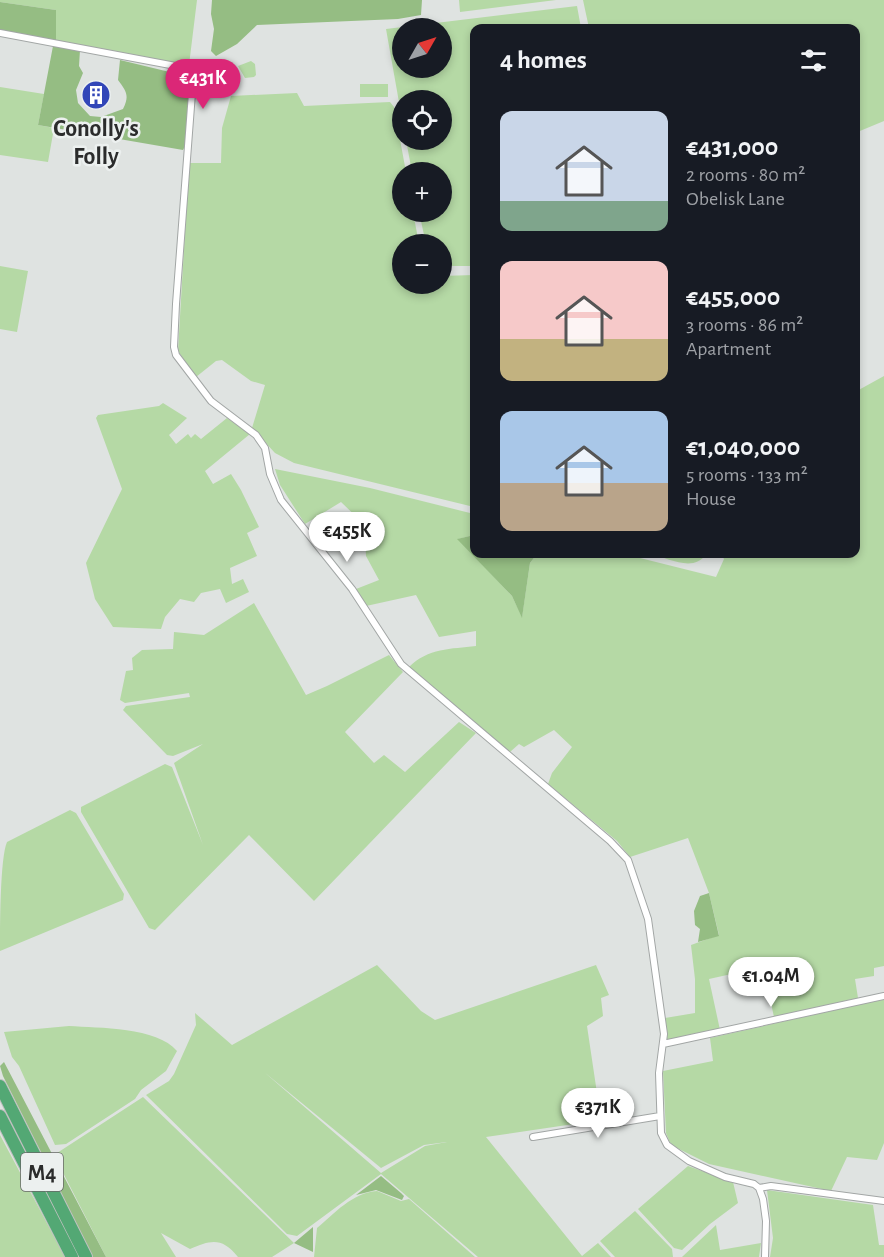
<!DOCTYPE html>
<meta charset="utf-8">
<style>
:root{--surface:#171b24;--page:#20242c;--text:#f1f3f6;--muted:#9ea1a6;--accent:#db2777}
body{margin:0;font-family:"Alegreya Sans",sans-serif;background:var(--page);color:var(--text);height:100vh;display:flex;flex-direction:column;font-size:22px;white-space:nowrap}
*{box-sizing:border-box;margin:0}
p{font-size:20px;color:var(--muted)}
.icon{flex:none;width:33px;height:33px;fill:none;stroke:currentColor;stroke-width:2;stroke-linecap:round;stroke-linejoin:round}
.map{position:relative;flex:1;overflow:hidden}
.details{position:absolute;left:470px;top:24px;width:390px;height:534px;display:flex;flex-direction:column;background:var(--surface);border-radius:12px;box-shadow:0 3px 9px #0003}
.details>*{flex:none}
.needle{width:39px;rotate:51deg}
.controls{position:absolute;left:392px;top:18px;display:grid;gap:12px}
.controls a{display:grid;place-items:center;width:60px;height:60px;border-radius:50%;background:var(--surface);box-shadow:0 3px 9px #0003;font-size:30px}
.price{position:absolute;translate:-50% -51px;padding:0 14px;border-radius:21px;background:#fff;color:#222;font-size:20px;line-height:39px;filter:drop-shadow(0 2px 3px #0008)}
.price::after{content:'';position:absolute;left:50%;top:36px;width:18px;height:14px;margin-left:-9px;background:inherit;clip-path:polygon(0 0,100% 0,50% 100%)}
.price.selected{background:var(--accent);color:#fff}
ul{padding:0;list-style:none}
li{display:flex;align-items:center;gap:18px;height:150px;padding:0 30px}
li span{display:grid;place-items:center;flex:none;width:168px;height:120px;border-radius:12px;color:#555}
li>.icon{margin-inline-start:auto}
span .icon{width:72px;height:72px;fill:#fffc;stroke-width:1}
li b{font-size:26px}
h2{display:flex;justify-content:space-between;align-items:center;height:72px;padding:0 30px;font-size:26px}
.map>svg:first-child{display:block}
.green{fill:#b5d9a5;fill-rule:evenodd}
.forest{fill:#95bd83}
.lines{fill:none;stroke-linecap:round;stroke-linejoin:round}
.street-casing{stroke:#a2a6a5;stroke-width:8}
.highway-casing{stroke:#bfc0c0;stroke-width:14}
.street{stroke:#fff;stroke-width:6}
.highway{stroke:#53a874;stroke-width:12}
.labels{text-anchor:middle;stroke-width:5;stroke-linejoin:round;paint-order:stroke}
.shield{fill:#ecf0ef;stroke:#656766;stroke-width:1.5}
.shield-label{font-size:22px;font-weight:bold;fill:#2b2c2c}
.poi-label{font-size:24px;font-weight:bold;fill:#2b2c2c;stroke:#ecf0ef}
</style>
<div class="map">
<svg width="884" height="1257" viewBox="0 0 884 1257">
<rect width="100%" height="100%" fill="#dfe3e1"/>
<path class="green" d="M 0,0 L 197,0 L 189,65 L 56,42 L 56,10 L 0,2 Z
M 459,0 L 556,0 L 460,12 Z
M 583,0 L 884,0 L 884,121 L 855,133 L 855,28 L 589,28 Z
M 577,6 L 581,28 L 474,28 L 474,266 L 441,266 L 441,244 L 426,244 L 419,212 L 441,212 L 441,172 L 412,172 L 406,140 L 441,140 L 441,100 L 402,100 L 402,119 L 386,29 ZM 402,28 L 441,28 L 441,68 L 402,68 Z
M 251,61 L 255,64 L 256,75 L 254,77 L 245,78 L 238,66 Z
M 360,84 L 388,84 L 388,97 L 360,97 Z
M 0,87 L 44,94 L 38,125 L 54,128 L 48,162 L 0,155 Z
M 297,93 L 304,106 L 390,102 L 394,107 L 406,172 L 402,172 L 402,212 L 413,212 L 419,244 L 402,244 L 402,284 L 441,284 L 441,276 L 474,275 L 474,507 L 294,463 L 275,453 L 252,428 L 265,385 L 251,381 L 222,360 L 216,361 L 196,377 L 178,351 L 189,163 L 221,163 L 222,128 L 231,96 Z
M 0,266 L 28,271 L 17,332 L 0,329 Z
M 884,376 L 884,966 L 874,968 L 874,976 L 855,979 L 858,998 L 774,1017 L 763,967 L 709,979 L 720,1030 L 667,1041 L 665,1018 L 695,1013 L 695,979 L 691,945 L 719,935 L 709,893 L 688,838 L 630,857 L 617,841 L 548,784 L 552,773 L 572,747 L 554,730 L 524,747 L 519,744 L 510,752 L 409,667 C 428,648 451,649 476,646 L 476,631 L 439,637 L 416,595 L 366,606 L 356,589 L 379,580 L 366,556 L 365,537 L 357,531 L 369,529 L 341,502 L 305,524 L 280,485 L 275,469 L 370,488 L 474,514 L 474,535 L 458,539 L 512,596 L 522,617 L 530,563 L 537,554 L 624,554 L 716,577 L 724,559 L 721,554 L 855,554 L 855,392 Z
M 163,403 L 187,418 L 169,435 L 176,444 L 188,434 L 191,438 L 195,434 L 201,439 L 227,418 L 250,434 L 205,471 L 213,484 L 231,474 L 241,490 L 259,527 L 247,533 L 257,556 L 230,568 L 232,584 L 243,579 L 249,592 L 226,603 L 220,589 L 201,593 L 194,602 L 180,599 L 165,617 L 161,629 L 113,627 L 95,599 L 86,563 L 122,489 L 96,418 L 98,415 L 159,406 Z
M 651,554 L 706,554 C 694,573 668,558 651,554 Z
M 254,603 L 306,695 L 327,686 L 389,655 L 403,672 L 345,732 L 374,763 L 384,755 L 405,772 L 459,722 L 476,733 L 314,901 L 249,835 L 155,930 L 149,928 L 81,812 L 81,807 L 165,764 L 172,767 L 203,845 L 174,763 L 203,744 L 173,756 L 167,755 L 123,710 L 126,706 L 190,697 L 189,693 L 125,703 L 120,700 L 126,671 L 133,670 L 132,658 L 142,650 L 173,649 L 174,632 L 204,635 Z
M 70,810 L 76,813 L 124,894 L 123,900 L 0,951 C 0,928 0,858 7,842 Z
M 377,965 L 421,1011 L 435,1020 L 596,965 L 609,995 L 601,998 L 603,1016 L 587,1026 L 601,1120 L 486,1137 L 582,1256 L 598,1243 L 611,1257 L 478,1257 L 381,1174 L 297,1236 L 287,1234 L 146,1095 L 169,1081 L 174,1074 L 196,1025 L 195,1013 L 232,1045 ZM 264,1072 L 381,1168 L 424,1145 L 447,1142 L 425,1146 L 381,1173 Z
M 884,999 L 884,1143 L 877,1160 L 847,1157 L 831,1191 L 709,1164 L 671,1145 L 666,1133 L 663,1071 L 713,1061 L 710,1038 Z
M 69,1026 C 99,1028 157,1027 177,1051 L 166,1071 L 141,1090 L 135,1099 L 66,1144 L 55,1145 L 19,1066 L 12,1057 L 4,1032 Z
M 143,1097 L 294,1243 L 272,1257 L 238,1257 C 222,1237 211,1240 190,1249 L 161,1233 L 176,1257 L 106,1257 L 54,1155 Z
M 0,1135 L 65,1257 L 0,1257 Z
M 688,1166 L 733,1182 L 738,1203 L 710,1224 L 682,1250 L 674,1248 L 638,1209 Z
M 767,1190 L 873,1205 L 879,1245 L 884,1245 L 884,1257 L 770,1257 L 773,1238 Z
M 377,1191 L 401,1201 L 409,1199 L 475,1257 L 314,1257 L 317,1228 C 335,1213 352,1193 377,1191 Z
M 635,1211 L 672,1249 L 673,1257 L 615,1257 L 600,1241 Z
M 716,1225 L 720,1250 L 761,1243 L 759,1257 L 682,1257 Z"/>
<path class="forest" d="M 212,0 L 422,0 L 421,15 L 398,19 L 257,25 L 237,44 L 216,56 L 211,51 L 214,29 L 211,14 Z
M 0,2 L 56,10 L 56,42 L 0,31 Z
M 53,46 L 80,50 L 79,66 L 83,73 L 76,90 L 78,103 L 90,116 L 101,117 L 123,109 C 130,95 126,91 118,80 L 120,60 L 182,75 L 189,84 L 186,144 L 183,150 L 38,125 Z
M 474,535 L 474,554 L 537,554 L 530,563 L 522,618 L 512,596 L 457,539 Z
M 709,893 L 719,936 L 698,942 L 700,929 L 695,925 L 694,911 L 700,896 Z
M 4,1062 L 106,1257 L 93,1257 L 3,1076 L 0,1066 Z
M 381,1176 L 401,1193 L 404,1196 L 402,1200 L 376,1190 L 356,1195 Z
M 313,1227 L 313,1252 L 294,1243 Z"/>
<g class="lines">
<g class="street-casing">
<path id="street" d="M 0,33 L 181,67 L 187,69 L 193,80 L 176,304 L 174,347 L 176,355 L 211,401 L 256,435 L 265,448 L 270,474 L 281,500 L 352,589 L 401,664 L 610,841 L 628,860 L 648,919 L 664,1034 L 659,1073 L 661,1133 L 667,1145 L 689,1161 L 725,1177 L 754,1184 L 759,1188 L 763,1199 L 766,1221 L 765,1257
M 663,1044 L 884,996
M 533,1137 L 660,1116
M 759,1188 L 771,1186 L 884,1201"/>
</g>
<g class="highway-casing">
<path id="highway" d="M 0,1086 L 86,1257
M 0,1116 L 72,1257"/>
</g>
<use href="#street" class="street"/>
<use href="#highway" class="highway"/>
</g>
<defs>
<g id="building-disc" transform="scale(1.5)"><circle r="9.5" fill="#3246b8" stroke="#ecf0ef"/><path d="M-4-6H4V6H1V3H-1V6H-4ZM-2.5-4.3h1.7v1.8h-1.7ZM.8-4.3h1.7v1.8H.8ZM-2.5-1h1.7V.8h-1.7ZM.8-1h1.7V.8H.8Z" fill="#fff"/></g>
</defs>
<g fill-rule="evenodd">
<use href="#building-disc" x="96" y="95"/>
</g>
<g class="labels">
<rect class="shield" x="21" y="1153" width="42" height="38" rx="4.5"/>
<g class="shield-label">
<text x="42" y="1180">M4</text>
</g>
<g class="poi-label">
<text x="96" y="136">Conolly's<tspan x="96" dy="28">Folly</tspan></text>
</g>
</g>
</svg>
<div class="controls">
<a><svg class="needle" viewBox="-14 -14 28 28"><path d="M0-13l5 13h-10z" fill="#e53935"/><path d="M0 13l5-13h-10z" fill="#9ea1a6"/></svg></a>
<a><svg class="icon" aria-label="locate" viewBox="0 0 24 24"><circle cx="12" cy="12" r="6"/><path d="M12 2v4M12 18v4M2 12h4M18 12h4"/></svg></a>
<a>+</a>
<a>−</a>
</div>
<b class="price selected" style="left:203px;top:110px">€431K</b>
<b class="price" style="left:347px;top:563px">€455K</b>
<b class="price" style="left:771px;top:1008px">€1.04M</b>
<b class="price" style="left:598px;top:1139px">€371K</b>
<section class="details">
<h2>4 homes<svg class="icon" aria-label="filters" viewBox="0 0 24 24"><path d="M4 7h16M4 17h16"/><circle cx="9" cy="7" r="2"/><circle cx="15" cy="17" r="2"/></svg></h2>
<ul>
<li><span style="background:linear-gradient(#c9d6e8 75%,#7fa58c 0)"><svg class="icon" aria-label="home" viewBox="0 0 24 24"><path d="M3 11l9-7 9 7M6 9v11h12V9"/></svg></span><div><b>€431,000</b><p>2 rooms · 80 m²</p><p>Obelisk Lane</p></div></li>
<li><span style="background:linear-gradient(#f6c9c9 65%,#c2b280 0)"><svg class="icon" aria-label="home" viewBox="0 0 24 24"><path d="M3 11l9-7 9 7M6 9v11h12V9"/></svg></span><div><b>€455,000</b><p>3 rooms · 86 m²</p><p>Apartment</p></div></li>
<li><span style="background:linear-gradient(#a9c7e8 60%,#b9a48a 0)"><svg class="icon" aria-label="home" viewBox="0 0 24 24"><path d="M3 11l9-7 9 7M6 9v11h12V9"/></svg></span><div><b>€1,040,000</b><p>5 rooms · 133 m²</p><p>House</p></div></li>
</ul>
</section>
</div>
